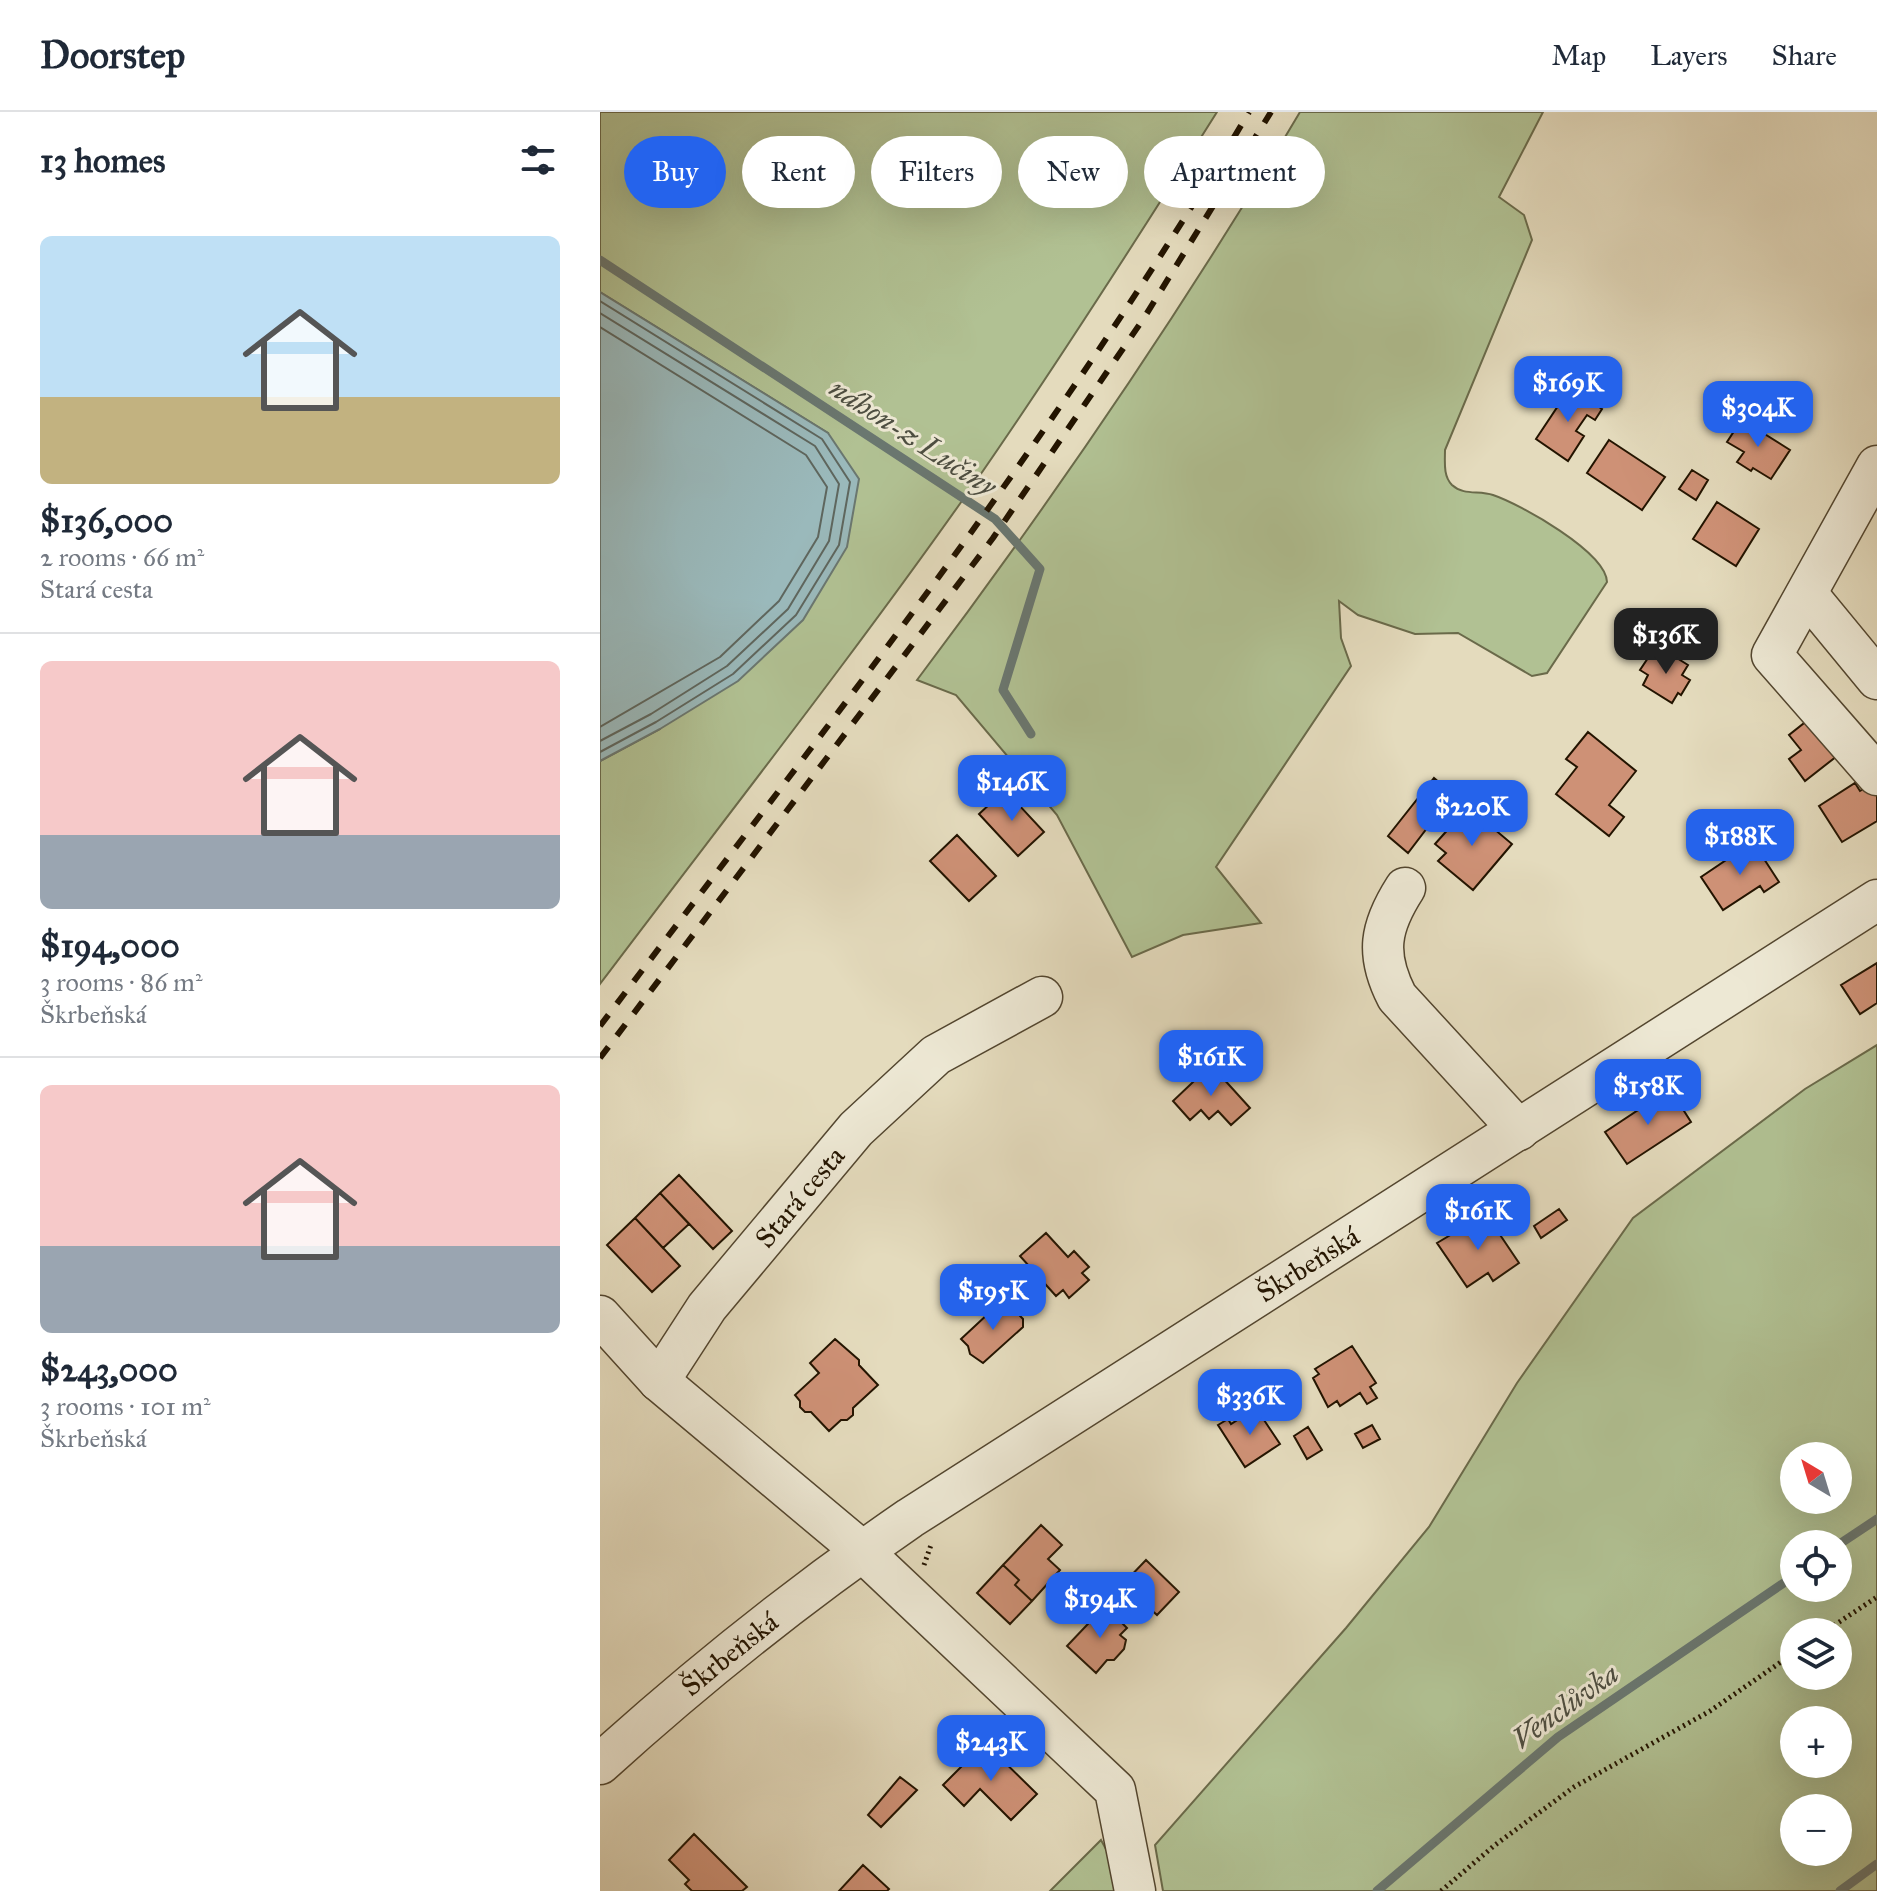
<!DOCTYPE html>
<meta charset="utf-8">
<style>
:root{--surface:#fff;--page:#f2f2f3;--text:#1f2937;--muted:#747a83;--line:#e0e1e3;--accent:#2563eb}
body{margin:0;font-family:"IM FELL Great Primer",serif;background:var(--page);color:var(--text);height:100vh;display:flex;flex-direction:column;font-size:30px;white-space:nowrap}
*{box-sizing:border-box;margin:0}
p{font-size:26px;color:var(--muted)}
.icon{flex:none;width:44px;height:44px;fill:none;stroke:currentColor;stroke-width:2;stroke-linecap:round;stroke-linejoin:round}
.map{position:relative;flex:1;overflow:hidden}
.side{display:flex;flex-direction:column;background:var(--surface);width:600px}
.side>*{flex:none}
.guide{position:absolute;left:24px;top:24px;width:760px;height:72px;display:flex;gap:16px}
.needle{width:52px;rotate:322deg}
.buttons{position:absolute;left:1180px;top:1330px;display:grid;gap:16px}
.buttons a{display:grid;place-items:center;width:72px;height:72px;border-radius:50%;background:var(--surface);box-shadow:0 8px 32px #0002;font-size:40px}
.price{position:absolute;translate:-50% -68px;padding:0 18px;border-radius:16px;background:var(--accent);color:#fff;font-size:26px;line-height:52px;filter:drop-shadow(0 2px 4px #0008)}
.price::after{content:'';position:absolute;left:50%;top:48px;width:24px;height:18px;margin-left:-12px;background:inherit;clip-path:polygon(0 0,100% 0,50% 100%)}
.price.selected{background:#222;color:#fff}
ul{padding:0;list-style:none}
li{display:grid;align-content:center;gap:16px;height:424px;padding:0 40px}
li+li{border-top:2px solid var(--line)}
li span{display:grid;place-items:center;height:248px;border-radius:12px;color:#555}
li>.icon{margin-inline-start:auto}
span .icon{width:144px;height:144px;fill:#fffc;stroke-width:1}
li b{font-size:34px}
h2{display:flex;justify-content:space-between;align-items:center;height:96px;padding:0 40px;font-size:34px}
.pill{padding:0 28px;border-radius:36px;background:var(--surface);box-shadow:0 8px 32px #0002;font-size:28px;line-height:72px}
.pill.selected{background:var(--accent);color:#fff}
header{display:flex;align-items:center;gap:48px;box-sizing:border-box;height:112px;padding:0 40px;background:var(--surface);border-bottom:2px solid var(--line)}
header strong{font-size:38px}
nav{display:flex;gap:44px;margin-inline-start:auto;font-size:28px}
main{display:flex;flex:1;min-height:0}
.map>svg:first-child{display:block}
.green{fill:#b1c193;stroke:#6a6a4a;stroke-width:2;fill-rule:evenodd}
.water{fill:#9ab9bb;stroke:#6a7770;stroke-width:2}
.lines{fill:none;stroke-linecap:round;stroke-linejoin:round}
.shore{stroke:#5e665e;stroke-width:2}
.stream{stroke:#6a7770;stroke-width:9}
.building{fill:#ce9176;stroke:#231400;stroke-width:2}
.minor-casing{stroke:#53462f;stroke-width:43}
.path{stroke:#231400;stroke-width:5;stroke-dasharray:2 4;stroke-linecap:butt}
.minor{stroke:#ede8d4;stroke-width:40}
.rail{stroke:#231400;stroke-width:6;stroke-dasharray:14 14;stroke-linecap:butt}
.labels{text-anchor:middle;stroke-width:6;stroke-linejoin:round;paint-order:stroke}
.street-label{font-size:28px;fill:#231400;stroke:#ede8d4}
.water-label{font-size:30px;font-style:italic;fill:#4d4e41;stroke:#ede8d4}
</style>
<header>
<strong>Doorstep</strong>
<nav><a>Map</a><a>Layers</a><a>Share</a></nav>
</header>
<main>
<section class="side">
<h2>13 homes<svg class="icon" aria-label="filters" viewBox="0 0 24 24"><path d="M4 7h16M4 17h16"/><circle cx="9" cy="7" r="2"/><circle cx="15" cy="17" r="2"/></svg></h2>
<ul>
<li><span style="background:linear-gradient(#bfe0f5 65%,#c2b280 0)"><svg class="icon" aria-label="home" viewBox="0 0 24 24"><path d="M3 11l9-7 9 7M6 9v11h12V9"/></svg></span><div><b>$136,000</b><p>2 rooms · 66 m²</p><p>Stará cesta</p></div></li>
<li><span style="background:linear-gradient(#f6c9c9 70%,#9aa5b1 0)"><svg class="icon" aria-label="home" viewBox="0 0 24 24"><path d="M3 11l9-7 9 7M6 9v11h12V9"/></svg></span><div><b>$194,000</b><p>3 rooms · 86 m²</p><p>Škrbeňská</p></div></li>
<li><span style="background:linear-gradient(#f6c9c9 65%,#9aa5b1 0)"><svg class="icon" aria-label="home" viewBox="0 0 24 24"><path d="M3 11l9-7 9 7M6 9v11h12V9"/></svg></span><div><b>$243,000</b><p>3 rooms · 101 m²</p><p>Škrbeňská</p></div></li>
</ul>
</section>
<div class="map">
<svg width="1277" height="1779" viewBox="0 0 1277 1779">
<rect width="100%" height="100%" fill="#e4dbbd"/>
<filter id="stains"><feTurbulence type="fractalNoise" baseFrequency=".0025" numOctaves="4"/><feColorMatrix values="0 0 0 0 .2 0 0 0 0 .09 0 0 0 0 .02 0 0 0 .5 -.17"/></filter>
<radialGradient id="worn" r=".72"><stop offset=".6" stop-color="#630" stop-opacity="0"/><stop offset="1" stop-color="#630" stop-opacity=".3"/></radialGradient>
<path class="green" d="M 0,0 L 617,0 C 539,124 460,248 376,369 C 256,540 126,705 0,872 L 0,649 L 60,617 L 228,321 L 0,180 Z
M 700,0 L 943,0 L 899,85 L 924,103 L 932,128 L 845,338 C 845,350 843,364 852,373 C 864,384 879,378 893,383 C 920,392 1006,440 1007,470 L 947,561 L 932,564 L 858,521 L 815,522 L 758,503 L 739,489 L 741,526 L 751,554 L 616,755 L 661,811 L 583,823 L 532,845 L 457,703 L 356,583 L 317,568 C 455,385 583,197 700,0 Z
M 1277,933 L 1277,1779 L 563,1779 L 555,1733 L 746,1516 L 829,1415 L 917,1271 L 1033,1106 L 1205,977 ZM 1238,1344 L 1238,1388 L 1194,1388 L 1194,1344 ZM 1194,1432 L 1238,1432 L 1238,1476 L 1194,1476 ZM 1194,1520 L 1238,1520 L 1238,1564 L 1194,1564 ZM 1194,1608 L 1238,1608 L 1238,1652 L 1194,1652 ZM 1194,1696 L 1238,1696 L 1238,1740 L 1194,1740 Z
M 501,1728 L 507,1739 L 515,1779 L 450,1779 Z"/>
<path class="water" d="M 0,180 L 228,321 L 259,367 L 247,435 L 203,508 L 138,569 L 60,617 L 0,649 Z"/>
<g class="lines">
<path class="shore" d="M 0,189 L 222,327 L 250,370 L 239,433 L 196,503 L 133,562 L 56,610 L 0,640
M 0,201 L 215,334 L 239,372 L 229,429 L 188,497 L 127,554 L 51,602 L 0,629
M 0,215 L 206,343 L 227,375 L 218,425 L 179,489 L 120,545 L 0,615"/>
<path class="stream" d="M 0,148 L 395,407 L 440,457 L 403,578 L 431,622
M 1238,1433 L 1277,1407
M 777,1779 L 958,1625 L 1194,1464
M 1240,1779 L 1277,1752"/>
</g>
<path class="building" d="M 970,276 L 1002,297 L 995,308 L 987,303 L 976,319 L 984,324 L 968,349 L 936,327 Z
M 1144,304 L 1161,316 L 1160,319 L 1190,338 L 1171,367 L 1153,356 L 1151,359 L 1137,350 L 1144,340 L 1127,330 Z
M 1009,328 L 1065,365 L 1042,398 L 987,361 Z
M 1092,358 L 1108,368 L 1096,388 L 1079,377 Z
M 1117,390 L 1159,417 L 1136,454 L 1093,427 Z
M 1064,538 L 1088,553 L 1082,563 L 1090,568 L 1081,583 L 1078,581 L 1072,591 L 1043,573 L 1048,563 L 1040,558 L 1050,543 L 1058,547 Z
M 1208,608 L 1237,644 L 1205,669 L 1189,647 L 1201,638 L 1189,623 Z
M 988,620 L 1036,659 L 1009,693 L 1024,705 L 1009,724 L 956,682 L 977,655 L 966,647 Z
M 834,666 L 853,682 L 808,741 L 788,724 Z
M 1255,671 L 1260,679 L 1270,673 L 1277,684 L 1277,709 L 1242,730 L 1219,694 Z
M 405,678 L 444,720 L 418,744 L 379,702 Z
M 868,695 L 912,732 L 873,778 L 838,749 L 846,741 L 835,732 Z
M 357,723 L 396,764 L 369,789 L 330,749 Z
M 1153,730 L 1179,770 L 1164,780 L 1160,774 L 1123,798 L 1101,765 Z
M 1277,851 L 1277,891 L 1260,902 L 1241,873 Z
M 611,953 L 650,996 L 631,1013 L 618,999 L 609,1007 L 601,998 L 590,1008 L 573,989 Z
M 1070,977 L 1091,1010 L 1027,1052 L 1005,1020 Z
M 79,1063 L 132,1119 L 113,1137 L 60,1081 Z
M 60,1081 L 89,1112 L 63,1136 L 35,1106 Z
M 959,1097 L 967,1108 L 941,1126 L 934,1114 Z
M 886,1102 L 919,1151 L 893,1169 L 888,1161 L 867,1175 L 837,1131 Z
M 35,1106 L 80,1154 L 52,1180 L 7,1133 Z
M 446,1121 L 468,1145 L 474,1139 L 489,1155 L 482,1161 L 489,1168 L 469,1186 L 463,1178 L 456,1184 L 420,1144 Z
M 404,1187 L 423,1207 L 423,1215 L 383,1251 L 370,1242 L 368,1234 L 361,1227 Z
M 235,1227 L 259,1248 L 259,1253 L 278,1273 L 253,1296 L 253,1303 L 247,1308 L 241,1308 L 229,1319 L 211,1300 L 205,1300 L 200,1295 L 200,1289 L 195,1283 L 219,1261 L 210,1251 Z
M 752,1234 L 776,1271 L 770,1275 L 777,1286 L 767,1292 L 760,1281 L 740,1294 L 737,1289 L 728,1295 L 713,1266 L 719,1262 L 715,1257 Z
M 656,1296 L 680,1332 L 645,1355 L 618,1313 L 628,1307 L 631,1312 Z
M 772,1313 L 780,1327 L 763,1336 L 755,1322 Z
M 708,1315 L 722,1338 L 707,1347 L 694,1324 Z
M 441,1413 L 462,1433 L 448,1447 L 460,1458 L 432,1489 L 415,1473 L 419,1468 L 403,1453 Z
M 546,1448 L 579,1480 L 557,1503 L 523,1472 Z
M 403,1453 L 419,1468 L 415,1473 L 432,1489 L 410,1512 L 377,1481 Z
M 505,1494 L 527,1516 L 520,1523 L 526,1528 L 524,1537 L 514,1548 L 507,1548 L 496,1561 L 467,1534 Z
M 385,1631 L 437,1682 L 411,1708 L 380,1677 L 364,1694 L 343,1673 Z
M 300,1665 L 317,1678 L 281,1715 L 268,1703 Z
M 94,1722 L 147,1775 L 142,1779 L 92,1779 L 85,1772 L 89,1768 L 69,1748 Z
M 263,1753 L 289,1777 L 287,1779 L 239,1779 Z"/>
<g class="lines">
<g class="minor-casing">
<g id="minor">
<path d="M 1277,354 L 1172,543 L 1277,663"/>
<path d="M 1207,482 L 1277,567"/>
<path d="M 805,776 C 780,815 775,842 797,885 L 919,1018"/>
<path id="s1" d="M 0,1204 L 59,1269 L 107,1195 L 256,1017 L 336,943 L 442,885"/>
<path d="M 59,1269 L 262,1439 L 515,1678 L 535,1779"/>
<path id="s2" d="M 0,1652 C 98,1563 201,1481 310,1406 L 1277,788"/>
</g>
</g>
<path class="path" d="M 324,1453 L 331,1433
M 1224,1520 L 1277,1485
M 841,1779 L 895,1733 L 974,1675 L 1110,1599 L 1194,1541"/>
<use href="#minor" class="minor"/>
<path class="rail" d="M 0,914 C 225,616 459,323 649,0
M 0,946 L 393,426 L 544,206 L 671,0"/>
</g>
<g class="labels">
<g class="street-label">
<text dy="10" stroke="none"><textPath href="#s1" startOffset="320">Stará cesta</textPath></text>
<text dy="10" stroke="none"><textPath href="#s2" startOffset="868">Škrbeňská</textPath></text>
<text dy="10" stroke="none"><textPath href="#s2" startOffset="170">Škrbeňská</textPath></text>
</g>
<g class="water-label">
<text transform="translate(313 325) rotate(33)" y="10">náhon-z Lučiny</text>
<text transform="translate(965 1594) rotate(-36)" y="10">Venclůvka</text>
</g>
</g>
<rect width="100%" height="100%" filter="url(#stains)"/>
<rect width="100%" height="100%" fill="url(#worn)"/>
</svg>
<div class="buttons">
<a><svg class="needle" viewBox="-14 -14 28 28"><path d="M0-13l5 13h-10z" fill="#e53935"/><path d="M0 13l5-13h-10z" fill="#747a83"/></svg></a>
<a><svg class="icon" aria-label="locate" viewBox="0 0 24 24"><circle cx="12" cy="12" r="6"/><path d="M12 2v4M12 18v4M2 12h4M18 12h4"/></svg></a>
<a><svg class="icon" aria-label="layers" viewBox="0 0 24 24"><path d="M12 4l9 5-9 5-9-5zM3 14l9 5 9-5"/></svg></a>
<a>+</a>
<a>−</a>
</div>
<b class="price" style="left:968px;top:312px">$169K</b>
<b class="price" style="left:1158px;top:337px">$304K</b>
<b class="price selected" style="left:1066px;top:564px">$136K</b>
<b class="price" style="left:412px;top:711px">$146K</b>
<b class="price" style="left:872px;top:736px">$220K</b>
<b class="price" style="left:1140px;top:765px">$188K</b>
<b class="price" style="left:611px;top:986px">$161K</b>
<b class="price" style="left:1048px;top:1015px">$158K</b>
<b class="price" style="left:878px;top:1140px">$161K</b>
<b class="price" style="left:393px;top:1220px">$195K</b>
<b class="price" style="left:650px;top:1325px">$336K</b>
<b class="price" style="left:500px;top:1528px">$194K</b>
<b class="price" style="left:391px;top:1671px">$243K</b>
<div class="guide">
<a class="pill selected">Buy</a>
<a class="pill">Rent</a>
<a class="pill">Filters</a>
<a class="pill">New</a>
<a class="pill">Apartment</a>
</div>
</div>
</main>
